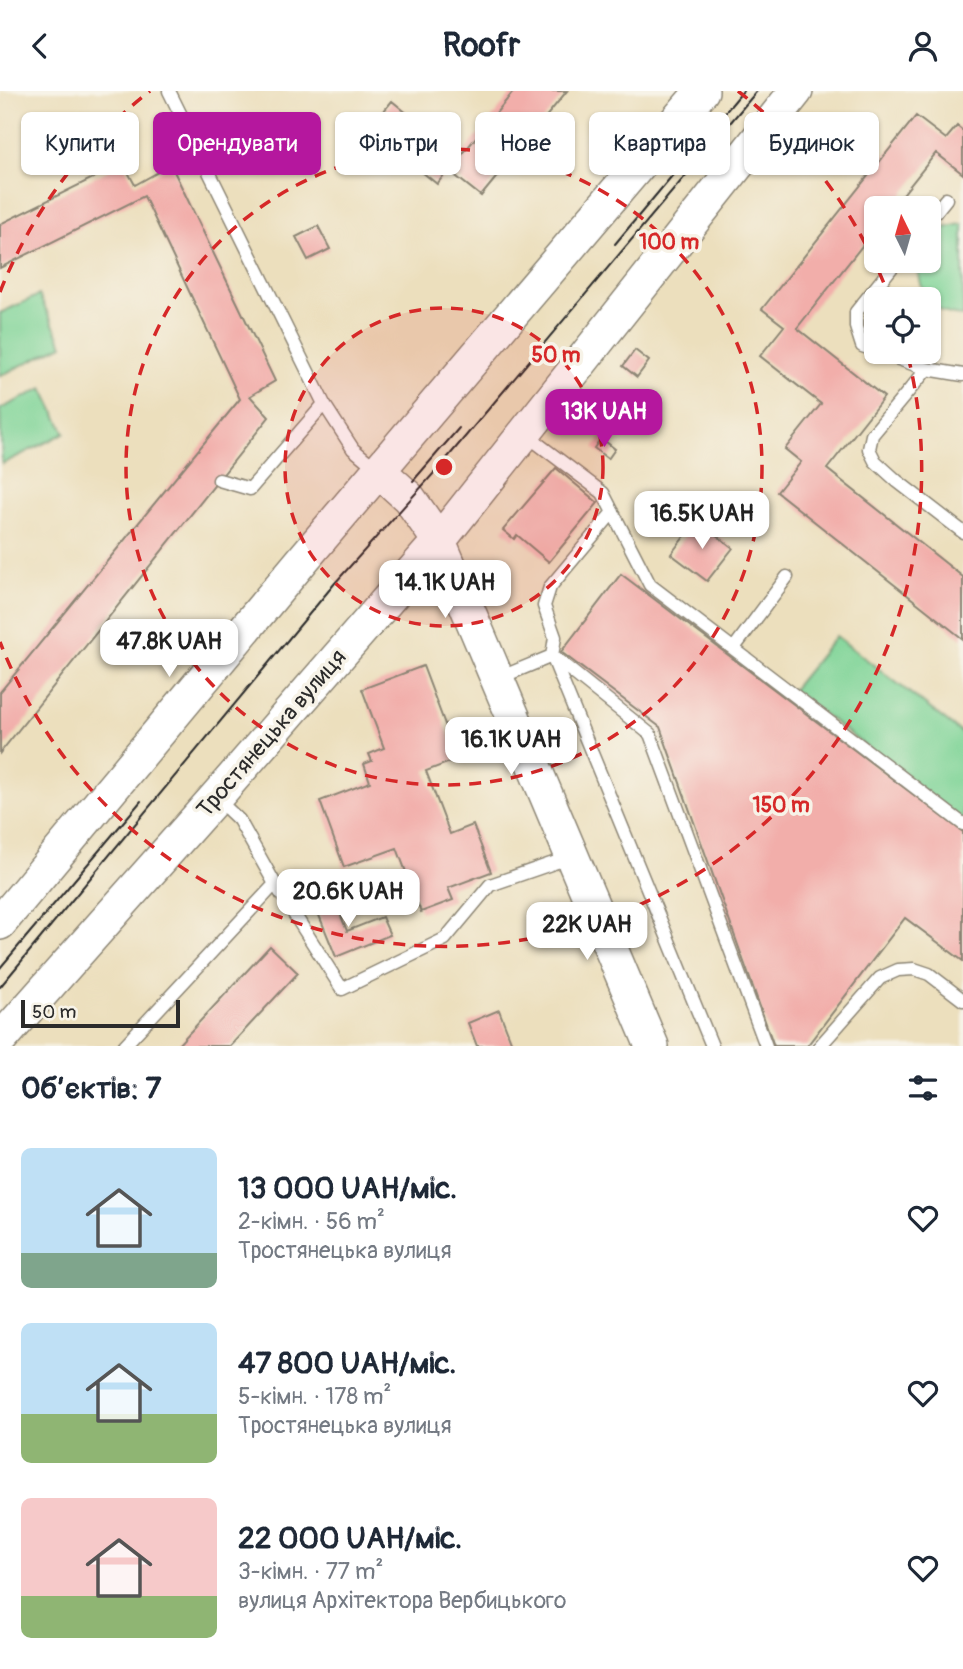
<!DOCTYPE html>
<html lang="uk">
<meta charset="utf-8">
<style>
:root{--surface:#fff;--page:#f6f6f7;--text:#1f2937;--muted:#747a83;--accent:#b5179e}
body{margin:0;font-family:Pangolin,sans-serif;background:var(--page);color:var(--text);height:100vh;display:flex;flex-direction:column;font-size:26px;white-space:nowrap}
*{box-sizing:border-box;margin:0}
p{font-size:23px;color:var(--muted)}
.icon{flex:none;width:38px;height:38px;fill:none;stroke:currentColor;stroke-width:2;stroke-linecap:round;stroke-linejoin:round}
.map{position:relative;height:955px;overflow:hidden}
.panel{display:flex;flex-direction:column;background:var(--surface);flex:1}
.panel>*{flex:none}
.banner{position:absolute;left:21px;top:21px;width:922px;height:63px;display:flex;gap:14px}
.needle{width:46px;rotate:355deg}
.controls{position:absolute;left:864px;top:105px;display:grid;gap:14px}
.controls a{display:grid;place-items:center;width:77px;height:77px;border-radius:10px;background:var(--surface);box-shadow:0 2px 5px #0004;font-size:35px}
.scale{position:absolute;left:21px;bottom:18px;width:159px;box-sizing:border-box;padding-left:7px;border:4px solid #2b2b2b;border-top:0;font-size:19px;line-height:24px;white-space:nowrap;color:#2b2b2b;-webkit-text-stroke:5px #f7f3e8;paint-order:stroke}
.price{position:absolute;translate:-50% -60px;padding:0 16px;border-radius:14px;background:#fff;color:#222;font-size:23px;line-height:46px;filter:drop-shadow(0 2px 4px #0008)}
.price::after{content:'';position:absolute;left:50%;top:42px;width:21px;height:16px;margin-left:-10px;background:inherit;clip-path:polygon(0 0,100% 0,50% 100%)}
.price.active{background:var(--accent);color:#fff}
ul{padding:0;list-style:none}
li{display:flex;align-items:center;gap:21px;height:175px;padding:0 21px}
li span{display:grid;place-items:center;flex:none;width:196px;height:140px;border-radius:10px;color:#555}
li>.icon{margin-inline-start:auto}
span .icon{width:84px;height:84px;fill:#fffc;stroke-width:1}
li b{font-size:30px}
h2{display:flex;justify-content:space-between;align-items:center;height:84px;padding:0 21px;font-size:30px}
.chip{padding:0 24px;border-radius:10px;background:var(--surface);box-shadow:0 2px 5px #0004;font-size:24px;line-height:63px}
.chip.active{background:var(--accent);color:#fff}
header{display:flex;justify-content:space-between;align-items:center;height:91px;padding:0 21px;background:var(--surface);font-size:32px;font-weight:700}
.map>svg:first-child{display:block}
.green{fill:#7fd497;stroke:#558061;stroke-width:2}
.building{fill:#f2aeaa}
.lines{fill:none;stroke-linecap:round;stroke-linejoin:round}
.lane-casing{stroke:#8c8574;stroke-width:15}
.secondary-casing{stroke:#8c8574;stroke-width:36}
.lane{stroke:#fff;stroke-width:12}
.secondary{stroke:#fff;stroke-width:33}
.tram{stroke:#2b2b2b;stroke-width:2}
.ring{fill:none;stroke:#d62828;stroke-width:3.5;stroke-dasharray:12 9}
.labels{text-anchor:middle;stroke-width:7;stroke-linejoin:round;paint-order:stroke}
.street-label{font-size:23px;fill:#2b2b2b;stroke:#f7f3e8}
.centre{fill:#d62828;stroke:#f7f3e8;stroke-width:3.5}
.ring-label{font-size:21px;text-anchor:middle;font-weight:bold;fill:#d62828;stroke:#f7f3e8;stroke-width:7;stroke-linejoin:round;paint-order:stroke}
</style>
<header><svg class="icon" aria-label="back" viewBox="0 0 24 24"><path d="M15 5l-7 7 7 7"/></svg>Roofr<svg class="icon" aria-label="person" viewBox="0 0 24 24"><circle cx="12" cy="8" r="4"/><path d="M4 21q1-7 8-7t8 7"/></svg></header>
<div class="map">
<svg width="963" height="955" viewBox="0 0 963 955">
<rect width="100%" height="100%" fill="#f7f3e8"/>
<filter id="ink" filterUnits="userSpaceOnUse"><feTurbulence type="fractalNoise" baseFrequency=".0143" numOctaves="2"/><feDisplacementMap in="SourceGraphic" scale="14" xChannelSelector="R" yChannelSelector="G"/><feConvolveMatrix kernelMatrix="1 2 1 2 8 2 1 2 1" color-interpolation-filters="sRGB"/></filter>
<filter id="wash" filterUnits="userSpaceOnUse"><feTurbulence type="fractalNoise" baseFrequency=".00686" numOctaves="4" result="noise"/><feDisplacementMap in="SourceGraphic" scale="28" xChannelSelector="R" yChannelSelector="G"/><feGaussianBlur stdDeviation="1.57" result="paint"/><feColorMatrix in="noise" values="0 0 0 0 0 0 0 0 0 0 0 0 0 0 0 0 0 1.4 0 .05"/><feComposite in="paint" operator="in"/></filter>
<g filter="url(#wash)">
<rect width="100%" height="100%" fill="#ecdfbd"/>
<path class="green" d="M 963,133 L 963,225 C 932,224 918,200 918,172 L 929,170 C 929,141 935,137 963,133 Z
M 39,204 L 63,254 L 0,285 L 0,222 Z
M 43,297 L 65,342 L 2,373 L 0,318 Z
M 836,545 L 963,643 L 963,730 L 792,599 Z"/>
<g id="blocks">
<path class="building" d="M 514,0 L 567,0 L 481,105 L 448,79 L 437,93 L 369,38 L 392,10 L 460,66 Z
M 916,25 L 946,48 L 957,35 L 963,40 L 963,83 L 936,62 L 892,117 L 877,117 L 877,136 L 797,237 L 884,306 L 827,378 L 963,486 L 963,548 L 777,401 L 801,371 L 785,358 L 821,313 L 760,265 L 784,235 L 762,218 Z
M 123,72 L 135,94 L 171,74 L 275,290 L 250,305 L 269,326 L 0,662 L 0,601 L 240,308 L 144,105 L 0,177 L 0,133 Z
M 318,135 L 330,158 L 308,169 L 296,146 Z
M 635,259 L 649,270 L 637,286 L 623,275 Z
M 627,301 L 642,313 L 634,323 L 620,312 Z
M 601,347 L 615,358 L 608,368 L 594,357 Z
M 556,377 L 598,412 L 549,471 L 517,444 L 514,448 L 503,439 Z
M 697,429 L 733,457 L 707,490 L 671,463 Z
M 621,483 L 963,741 L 963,870 L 905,827 L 807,955 L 774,955 L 660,636 L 561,561 Z
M 423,575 L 458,668 L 426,680 L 450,743 L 473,734 L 491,781 L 448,797 L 453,809 L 421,821 L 397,757 L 344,776 L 320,710 L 370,691 L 364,673 L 372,670 L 369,663 L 384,657 L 362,598 Z
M 333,805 L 347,840 L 382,826 L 390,844 L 336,866 L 314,812 Z
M 270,855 L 298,882 L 230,955 L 177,955 Z
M 499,919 L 513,955 L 477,955 L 468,932 Z"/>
</g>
</g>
<g filter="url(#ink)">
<use href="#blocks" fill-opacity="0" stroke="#8c8574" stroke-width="2"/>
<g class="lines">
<g class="lane-casing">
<path id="lane" d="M 169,0 L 324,313 L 353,358 L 378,379
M 929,129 L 946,108
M 877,260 L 862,255 L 856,236 L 856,221 L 897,170
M 879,261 L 927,278
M 963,284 L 927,278 L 872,344 L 869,358 L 875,370 L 897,390 L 963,441
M 525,343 L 603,402 L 650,494 L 963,733
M 219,389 L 250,398 L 324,313
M 613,421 L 550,496 L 544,515 L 555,546 L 552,565 L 712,955
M 734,557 L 787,486
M 555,567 L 650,643 L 766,955
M 499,587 L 552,565
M 216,707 L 239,729 L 275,793 L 342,898 L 445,848 L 490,794 L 571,766
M 124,955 L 275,793
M 820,955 L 880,887 L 898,879 L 914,878 L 929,883 L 963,909"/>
</g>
<g class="secondary-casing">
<path id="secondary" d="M 378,379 L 409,407 L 439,450 L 652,955
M 0,832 L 305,466 L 702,0
M 0,949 L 216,706 L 439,450 L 796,0"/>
</g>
<use href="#lane" class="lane"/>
<use href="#secondary" class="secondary"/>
<path class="tram" d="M 615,153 L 743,0
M 413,390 L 459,337
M 0,877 L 141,710
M 0,896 L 335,492 L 443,372 L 757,0"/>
</g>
</g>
<circle cx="444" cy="376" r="159" fill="#d62828" fill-opacity=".12"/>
<g class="ring">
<circle cx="444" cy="376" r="159"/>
<circle cx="444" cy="376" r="318"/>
<path d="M0 201A477 477 0 0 1 150 0M738 0A477 477 0 0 1 889 205M908 265A477 477 0 0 1 0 551"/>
</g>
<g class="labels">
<g class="street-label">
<text transform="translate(271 642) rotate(-49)" y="8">Тростянецька вулиця</text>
</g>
</g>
<circle cx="444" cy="376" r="10" class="centre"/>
<g class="ring-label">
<text x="669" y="158">100 m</text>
<text x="556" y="271">50 m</text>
<text x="781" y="721">150 m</text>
</g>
</svg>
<div class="controls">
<a><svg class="needle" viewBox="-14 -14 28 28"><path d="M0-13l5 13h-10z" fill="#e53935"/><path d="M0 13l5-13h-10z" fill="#747a83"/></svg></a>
<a><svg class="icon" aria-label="locate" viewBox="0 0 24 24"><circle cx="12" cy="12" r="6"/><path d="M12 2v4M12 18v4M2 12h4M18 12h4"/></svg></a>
</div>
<div class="scale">50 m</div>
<b class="price active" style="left:604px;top:358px">13K UAH</b>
<b class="price" style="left:702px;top:460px">16.5K UAH</b>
<b class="price" style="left:445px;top:529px">14.1K UAH</b>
<b class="price" style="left:169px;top:588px">47.8K UAH</b>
<b class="price" style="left:511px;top:686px">16.1K UAH</b>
<b class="price" style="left:348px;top:838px">20.6K UAH</b>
<b class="price" style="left:587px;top:871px">22K UAH</b>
<div class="banner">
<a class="chip">Купити</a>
<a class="chip active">Орендувати</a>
<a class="chip">Фільтри</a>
<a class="chip">Нове</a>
<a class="chip">Квартира</a>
<a class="chip">Будинок</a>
</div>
</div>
<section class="panel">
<h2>Об’єктів: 7<svg class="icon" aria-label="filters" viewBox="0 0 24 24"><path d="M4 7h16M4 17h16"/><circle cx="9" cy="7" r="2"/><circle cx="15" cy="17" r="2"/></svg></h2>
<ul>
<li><span style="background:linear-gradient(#bfe0f5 75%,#7fa58c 0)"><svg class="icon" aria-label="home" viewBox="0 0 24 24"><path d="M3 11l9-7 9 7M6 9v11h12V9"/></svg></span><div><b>13 000 UAH/міс.</b><p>2-кімн. · 56 m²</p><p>Тростянецька вулиця</p></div><svg class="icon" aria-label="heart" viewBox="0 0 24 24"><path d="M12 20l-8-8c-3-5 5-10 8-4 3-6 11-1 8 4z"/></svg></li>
<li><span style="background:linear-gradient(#bfe0f5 65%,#8fb573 0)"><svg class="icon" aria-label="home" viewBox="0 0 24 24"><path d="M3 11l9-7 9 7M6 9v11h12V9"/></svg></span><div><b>47 800 UAH/міс.</b><p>5-кімн. · 178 m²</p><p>Тростянецька вулиця</p></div><svg class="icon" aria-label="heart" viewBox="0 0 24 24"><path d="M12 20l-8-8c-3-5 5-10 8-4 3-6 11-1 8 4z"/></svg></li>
<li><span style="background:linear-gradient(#f6c9c9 70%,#8fb573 0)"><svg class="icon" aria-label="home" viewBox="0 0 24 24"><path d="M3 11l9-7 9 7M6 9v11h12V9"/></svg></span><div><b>22 000 UAH/міс.</b><p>3-кімн. · 77 m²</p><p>вулиця Архітектора Вербицького</p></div><svg class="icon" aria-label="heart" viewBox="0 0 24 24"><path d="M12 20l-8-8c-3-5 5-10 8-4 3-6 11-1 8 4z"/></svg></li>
</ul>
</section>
